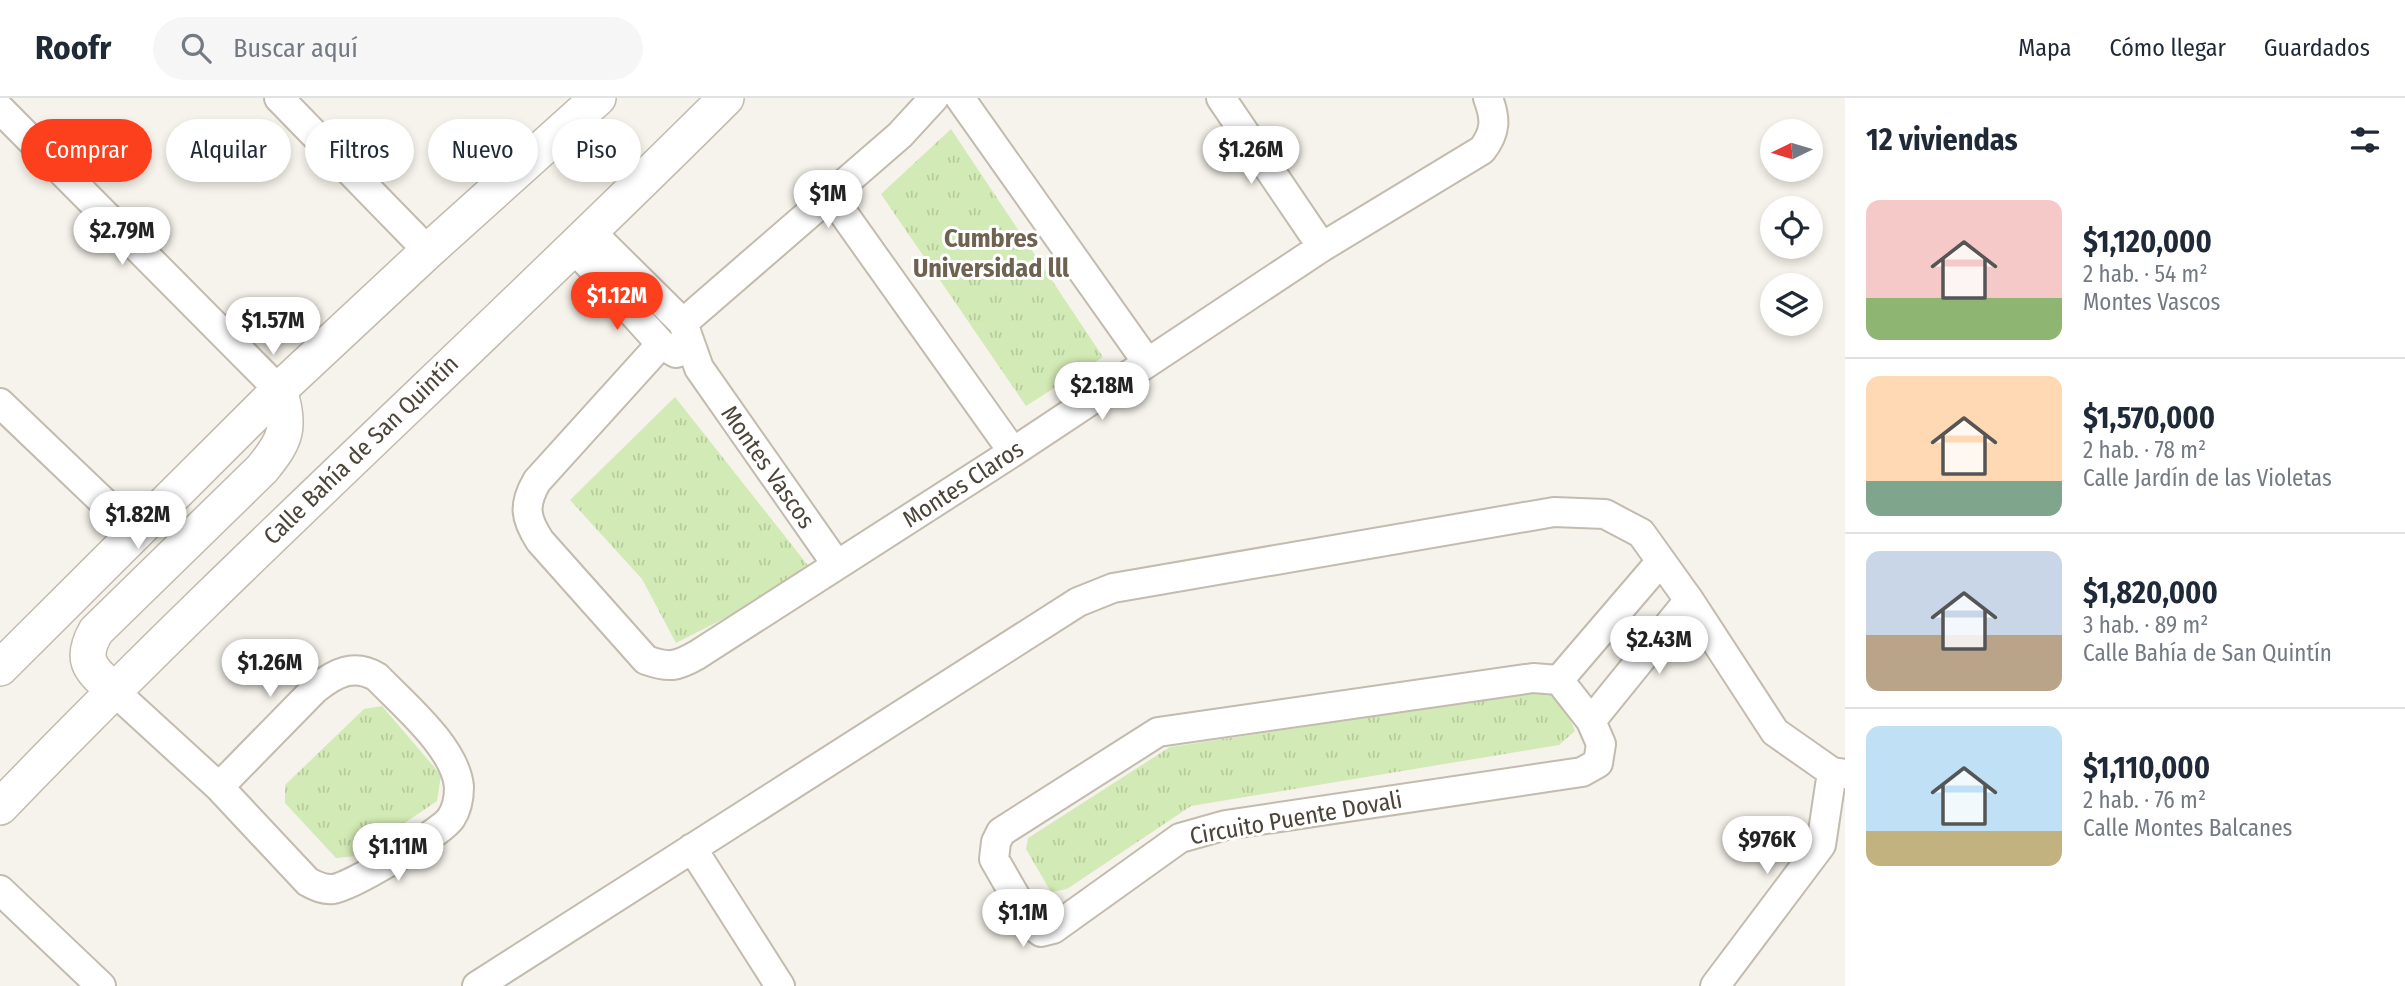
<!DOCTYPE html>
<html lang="es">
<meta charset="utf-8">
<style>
:root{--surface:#fff;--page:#f6f6f7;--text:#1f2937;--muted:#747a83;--line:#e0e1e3;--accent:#fc3f1d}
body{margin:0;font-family:"Fira Sans Condensed",sans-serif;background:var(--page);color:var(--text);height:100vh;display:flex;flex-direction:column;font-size:26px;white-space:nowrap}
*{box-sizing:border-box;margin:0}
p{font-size:23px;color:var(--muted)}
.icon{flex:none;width:38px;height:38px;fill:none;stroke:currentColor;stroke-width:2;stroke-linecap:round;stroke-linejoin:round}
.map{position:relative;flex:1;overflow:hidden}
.sheet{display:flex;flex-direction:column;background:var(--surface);width:560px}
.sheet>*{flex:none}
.top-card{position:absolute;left:21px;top:21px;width:665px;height:63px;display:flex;gap:14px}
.needle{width:46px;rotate:265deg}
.tools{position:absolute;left:1760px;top:21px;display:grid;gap:14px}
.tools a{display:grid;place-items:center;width:63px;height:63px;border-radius:50%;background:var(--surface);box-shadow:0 4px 10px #0003;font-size:35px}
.price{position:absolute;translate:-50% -60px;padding:0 16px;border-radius:24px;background:#fff;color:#222;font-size:23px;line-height:46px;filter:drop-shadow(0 2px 4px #0008)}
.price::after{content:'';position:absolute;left:50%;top:42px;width:21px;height:16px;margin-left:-10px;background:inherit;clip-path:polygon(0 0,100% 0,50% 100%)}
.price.on{background:var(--accent);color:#fff}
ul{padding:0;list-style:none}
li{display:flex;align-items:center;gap:21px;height:175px;padding:0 21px}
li+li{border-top:2px solid var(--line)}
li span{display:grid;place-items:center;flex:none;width:196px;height:140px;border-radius:14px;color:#555}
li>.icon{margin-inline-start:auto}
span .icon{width:84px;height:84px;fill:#fffc;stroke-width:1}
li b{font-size:30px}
h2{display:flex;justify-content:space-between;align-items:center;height:84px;padding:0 21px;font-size:30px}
.chip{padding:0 24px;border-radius:32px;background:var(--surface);box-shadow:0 4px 10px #0003;font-size:24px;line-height:63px}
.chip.on{background:var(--accent);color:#fff}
header{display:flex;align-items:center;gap:42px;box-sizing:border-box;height:98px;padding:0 35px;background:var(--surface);border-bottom:2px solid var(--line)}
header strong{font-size:33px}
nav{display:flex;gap:38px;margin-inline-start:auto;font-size:24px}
.search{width:490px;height:63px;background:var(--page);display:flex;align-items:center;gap:18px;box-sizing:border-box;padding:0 24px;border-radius:38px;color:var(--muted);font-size:26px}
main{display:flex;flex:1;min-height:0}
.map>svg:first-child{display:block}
.park{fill:url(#park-tufts)}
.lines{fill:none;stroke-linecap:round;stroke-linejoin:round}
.minor-casing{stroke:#c2bbae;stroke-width:32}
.tertiary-casing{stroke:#c2bbae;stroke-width:38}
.minor{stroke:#fff;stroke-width:28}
.tertiary{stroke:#fff;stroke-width:35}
.labels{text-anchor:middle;stroke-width:6;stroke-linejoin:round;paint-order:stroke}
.street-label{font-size:24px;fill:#4b4439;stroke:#fff}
.neighbourhood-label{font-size:26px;font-weight:bold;fill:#6e6250;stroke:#fff}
</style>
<header>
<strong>Roofr</strong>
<div class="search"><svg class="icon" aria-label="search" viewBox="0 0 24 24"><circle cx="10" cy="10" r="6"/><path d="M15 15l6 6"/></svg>Buscar aquí</div>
<nav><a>Mapa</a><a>Cómo llegar</a><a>Guardados</a></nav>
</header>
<main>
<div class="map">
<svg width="1845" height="888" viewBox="0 0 1845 888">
<defs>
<pattern id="park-tufts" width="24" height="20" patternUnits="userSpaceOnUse" patternTransform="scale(1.75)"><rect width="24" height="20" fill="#d2eab5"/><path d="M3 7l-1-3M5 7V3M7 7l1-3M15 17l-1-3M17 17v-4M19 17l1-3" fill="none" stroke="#b6ca9c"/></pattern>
</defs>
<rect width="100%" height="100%" fill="#f6f3ec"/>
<path class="park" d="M 951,31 L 1103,259 L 1026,308 L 881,96 Z
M 675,299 L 814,475 L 676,545 L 642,481 L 570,402 Z
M 1543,593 L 1561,600 L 1575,633 L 1559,647 L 1191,708 L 1067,791 L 1051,794 L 1026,751 L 1028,740 L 1170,649 Z
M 382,608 L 441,677 L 437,703 L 356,758 L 336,760 L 285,705 L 285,687 L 364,611 Z"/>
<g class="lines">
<g class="minor-casing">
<path id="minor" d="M 279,0 L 428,153
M 960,0 L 1147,264
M 1221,0 L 1322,149
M 0,11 L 279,292
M 831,98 L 1013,354
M 591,134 L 683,225 L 699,270 L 837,467
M 574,150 L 661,246 L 676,255
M 683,225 L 900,37 L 934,0
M 661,246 L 537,383 C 523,407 525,420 540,443 L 646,562 C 669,570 676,569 697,557 L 1013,354 L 1322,149 L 1482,52 C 1496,34 1496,21 1488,0
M 0,305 L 136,435
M 1533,580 L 1559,582 L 1591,623 L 1601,646 L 1598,665 L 1582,674 L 1226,727 L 1180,740 L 1053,831 L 1041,834 L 1032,827 L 994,761 L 996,744 L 1001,734 L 1158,634 Z
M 1559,582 L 1661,463
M 113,592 L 219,689 L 308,784 C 316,788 323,792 333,791 C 351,789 441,735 451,720 C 457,711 459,699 459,689 C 456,650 403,606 377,579 C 354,565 335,575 315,591 L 219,689
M 1591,623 L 1689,502
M 692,750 L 780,888
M 0,792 L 101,888
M 477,888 L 1078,504 L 1113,490 L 1554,414 L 1605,416 L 1641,435 L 1689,502 L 1775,634 L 1832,674 L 1845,676
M 1715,888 L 1821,747 L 1832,674"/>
</g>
<g class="tertiary-casing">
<path id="tertiary" d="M 0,570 L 279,292 L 428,153 L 598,0
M 113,592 C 91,571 79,563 96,533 L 262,371 C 286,342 291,329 279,292
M 0,709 C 235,465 487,239 726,0"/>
</g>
<use href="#minor" class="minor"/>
<use href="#tertiary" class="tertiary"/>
</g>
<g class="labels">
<g class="street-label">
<text transform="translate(361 352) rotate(-44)" y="8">Calle Bahía de San Quintín</text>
<text transform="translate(768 369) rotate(55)" y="8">Montes Vascos</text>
<text transform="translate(963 386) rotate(-33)" y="8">Montes Claros</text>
<text transform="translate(1296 720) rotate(-10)" y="8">Circuito Puente Dovali</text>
</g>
<g class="neighbourhood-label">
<text x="991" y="149">Cumbres<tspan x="991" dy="30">Universidad lll</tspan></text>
</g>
</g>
</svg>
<div class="tools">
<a><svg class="needle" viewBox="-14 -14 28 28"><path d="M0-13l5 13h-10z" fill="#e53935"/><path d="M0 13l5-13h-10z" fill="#747a83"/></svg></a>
<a><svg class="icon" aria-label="locate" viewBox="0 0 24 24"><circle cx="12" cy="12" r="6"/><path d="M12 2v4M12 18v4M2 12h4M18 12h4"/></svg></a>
<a><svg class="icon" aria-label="layers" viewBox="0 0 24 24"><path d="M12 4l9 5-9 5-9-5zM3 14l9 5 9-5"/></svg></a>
</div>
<b class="price" style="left:1251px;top:88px">$1.26M</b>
<b class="price" style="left:828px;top:132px">$1M</b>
<b class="price" style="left:122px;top:169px">$2.79M</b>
<b class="price on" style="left:617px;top:234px">$1.12M</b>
<b class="price" style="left:273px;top:259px">$1.57M</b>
<b class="price" style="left:1102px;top:324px">$2.18M</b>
<b class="price" style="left:138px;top:453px">$1.82M</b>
<b class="price" style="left:1659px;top:578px">$2.43M</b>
<b class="price" style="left:270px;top:601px">$1.26M</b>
<b class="price" style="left:1767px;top:778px">$976K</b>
<b class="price" style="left:398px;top:785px">$1.11M</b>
<b class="price" style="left:1023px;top:851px">$1.1M</b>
<div class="top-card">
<a class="chip on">Comprar</a>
<a class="chip">Alquilar</a>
<a class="chip">Filtros</a>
<a class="chip">Nuevo</a>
<a class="chip">Piso</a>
</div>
</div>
<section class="sheet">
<h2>12 viviendas<svg class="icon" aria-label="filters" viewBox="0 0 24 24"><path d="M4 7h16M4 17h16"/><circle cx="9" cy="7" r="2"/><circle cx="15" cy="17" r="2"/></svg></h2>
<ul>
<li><span style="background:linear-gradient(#f6c9c9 70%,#8fb573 0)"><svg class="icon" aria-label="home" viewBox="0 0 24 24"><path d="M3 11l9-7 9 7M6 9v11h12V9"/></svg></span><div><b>$1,120,000</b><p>2 hab. · 54 m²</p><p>Montes Vascos</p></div></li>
<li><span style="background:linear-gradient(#ffd9b3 75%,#7fa58c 0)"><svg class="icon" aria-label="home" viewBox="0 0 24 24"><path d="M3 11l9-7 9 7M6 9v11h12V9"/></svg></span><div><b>$1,570,000</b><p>2 hab. · 78 m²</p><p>Calle Jardín de las Violetas</p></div></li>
<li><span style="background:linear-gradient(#c9d6e8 60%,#b9a48a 0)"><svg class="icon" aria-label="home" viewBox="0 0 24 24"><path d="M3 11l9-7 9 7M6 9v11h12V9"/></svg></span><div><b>$1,820,000</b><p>3 hab. · 89 m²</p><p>Calle Bahía de San Quintín</p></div></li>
<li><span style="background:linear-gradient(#bfe0f5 75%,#c2b280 0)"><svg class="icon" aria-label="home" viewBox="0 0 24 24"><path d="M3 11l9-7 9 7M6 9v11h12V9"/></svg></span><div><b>$1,110,000</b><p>2 hab. · 76 m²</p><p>Calle Montes Balcanes</p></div></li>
</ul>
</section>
</main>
